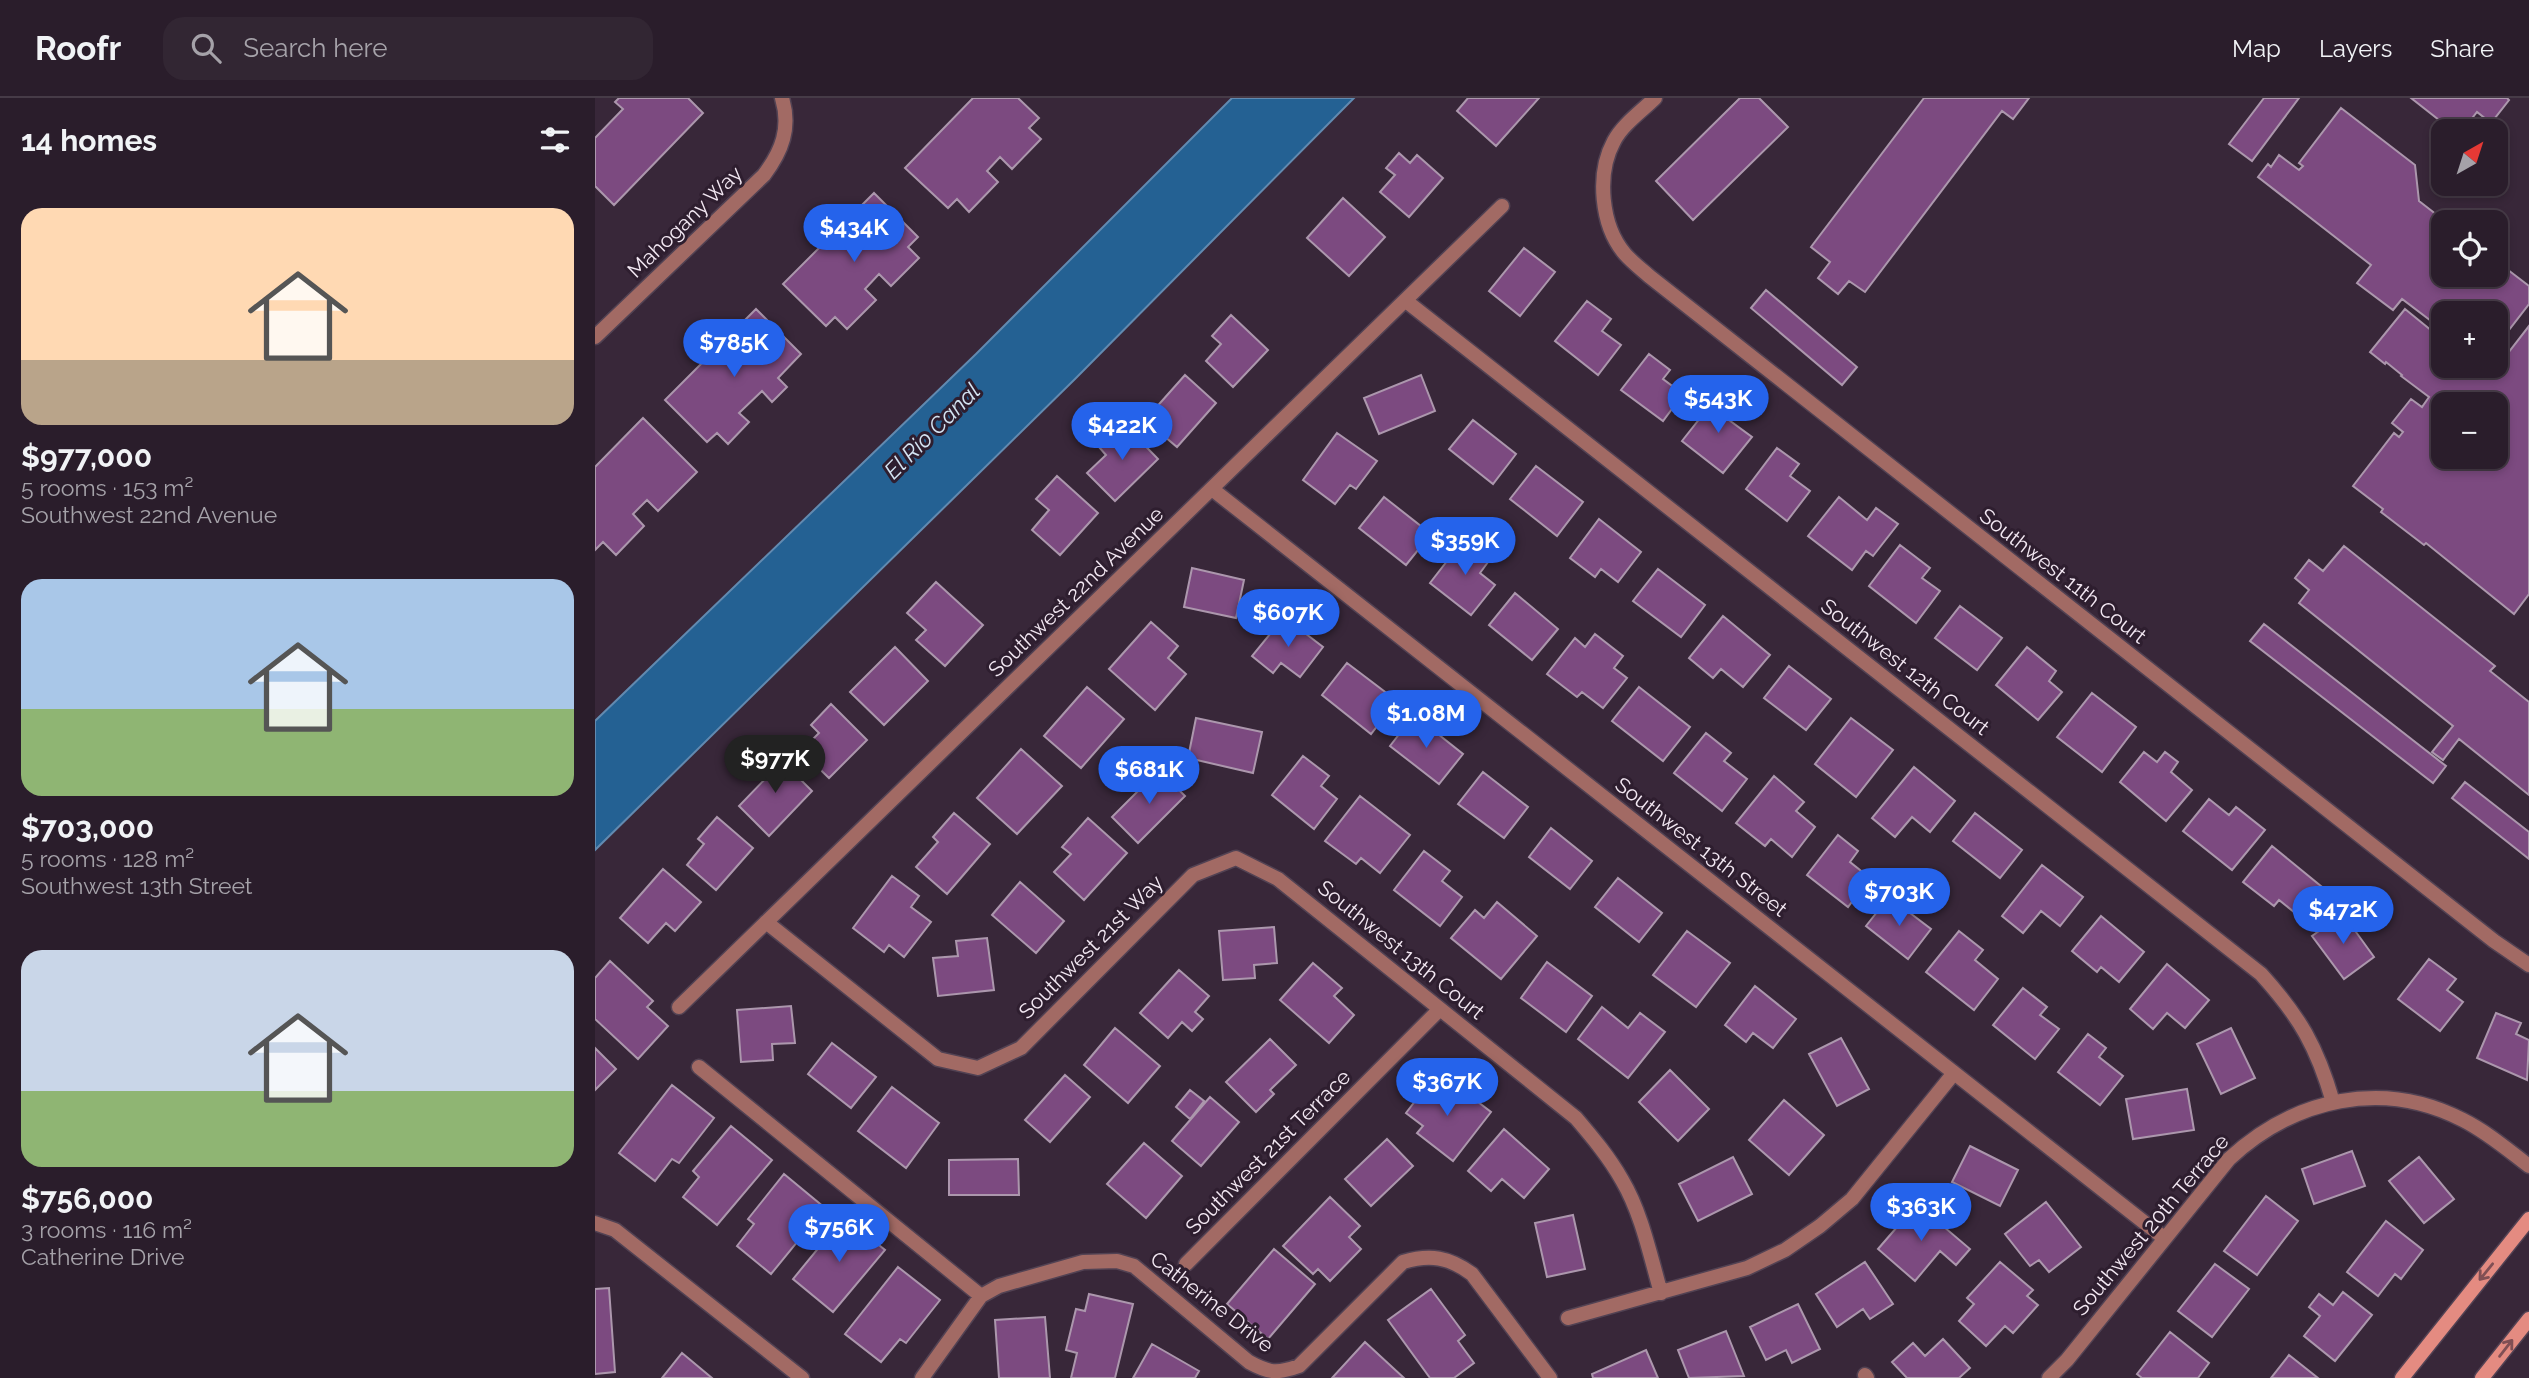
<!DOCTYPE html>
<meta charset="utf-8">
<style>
:root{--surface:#2a1d2b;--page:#322633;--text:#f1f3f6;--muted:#a5a2a9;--line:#463b47;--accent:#2563eb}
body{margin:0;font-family:Raleway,sans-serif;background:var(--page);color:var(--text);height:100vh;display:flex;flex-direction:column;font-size:26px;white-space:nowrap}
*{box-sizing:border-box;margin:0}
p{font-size:23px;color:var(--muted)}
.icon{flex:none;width:38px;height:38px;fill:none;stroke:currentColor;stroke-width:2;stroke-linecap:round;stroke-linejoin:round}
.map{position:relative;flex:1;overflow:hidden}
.drawer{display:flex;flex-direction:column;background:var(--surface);width:595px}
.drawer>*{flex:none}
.needle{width:46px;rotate:39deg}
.controls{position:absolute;left:1836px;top:21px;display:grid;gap:14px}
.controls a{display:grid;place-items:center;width:77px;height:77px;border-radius:14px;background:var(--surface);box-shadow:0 4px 10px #0003,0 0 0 2px var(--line);font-size:35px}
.price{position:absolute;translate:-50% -60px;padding:0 16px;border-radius:24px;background:var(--accent);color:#fff;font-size:23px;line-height:46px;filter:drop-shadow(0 2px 4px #0008)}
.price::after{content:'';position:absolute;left:50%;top:42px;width:21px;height:16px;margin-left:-10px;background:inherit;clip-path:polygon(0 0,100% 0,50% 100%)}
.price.current{background:#222;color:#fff}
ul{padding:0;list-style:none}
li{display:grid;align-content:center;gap:14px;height:371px;padding:0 21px}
li span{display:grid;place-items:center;height:217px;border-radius:21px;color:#555}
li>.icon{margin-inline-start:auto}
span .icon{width:126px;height:126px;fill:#fffc;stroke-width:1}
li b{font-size:30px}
h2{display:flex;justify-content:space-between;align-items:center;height:84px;padding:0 21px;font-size:30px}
header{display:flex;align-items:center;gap:42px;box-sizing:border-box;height:98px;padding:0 35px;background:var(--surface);border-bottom:2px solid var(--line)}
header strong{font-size:33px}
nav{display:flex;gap:38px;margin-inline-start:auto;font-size:24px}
.search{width:490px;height:63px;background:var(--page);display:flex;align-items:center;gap:18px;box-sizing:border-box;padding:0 24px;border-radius:21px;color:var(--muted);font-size:26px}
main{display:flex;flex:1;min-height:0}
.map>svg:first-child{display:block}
.water{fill:#246193;stroke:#628ab0;stroke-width:2}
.building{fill:#7c4a80;stroke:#ac97ad;stroke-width:2;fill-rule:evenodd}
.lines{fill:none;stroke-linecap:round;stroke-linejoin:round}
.street-casing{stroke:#524253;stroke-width:17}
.secondary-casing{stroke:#524253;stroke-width:17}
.street{stroke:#a26a64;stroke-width:14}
.secondary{stroke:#e48b81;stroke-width:14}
.oneway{stroke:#804f54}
.labels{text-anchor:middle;stroke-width:6;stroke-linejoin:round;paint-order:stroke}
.street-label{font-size:21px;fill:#f3e8f3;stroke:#2e1e2f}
.water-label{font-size:23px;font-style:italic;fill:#d4e4f3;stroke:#2e1e2f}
</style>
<header>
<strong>Roofr</strong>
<div class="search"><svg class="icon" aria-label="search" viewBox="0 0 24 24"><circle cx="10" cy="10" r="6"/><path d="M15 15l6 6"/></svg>Search here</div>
<nav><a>Map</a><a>Layers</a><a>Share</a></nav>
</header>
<main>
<section class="drawer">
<h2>14 homes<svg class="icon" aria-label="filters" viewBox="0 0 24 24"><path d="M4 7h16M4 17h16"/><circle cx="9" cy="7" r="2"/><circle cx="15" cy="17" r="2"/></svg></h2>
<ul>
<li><span style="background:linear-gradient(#ffd9b3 70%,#b9a48a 0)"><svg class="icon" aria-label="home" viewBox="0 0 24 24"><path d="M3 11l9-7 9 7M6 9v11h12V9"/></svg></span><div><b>$977,000</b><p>5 rooms · 153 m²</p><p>Southwest 22nd Avenue</p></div></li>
<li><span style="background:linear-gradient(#a9c7e8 60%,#8fb573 0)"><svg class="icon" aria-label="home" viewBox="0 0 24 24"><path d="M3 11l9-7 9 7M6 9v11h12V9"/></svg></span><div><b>$703,000</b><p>5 rooms · 128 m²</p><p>Southwest 13th Street</p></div></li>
<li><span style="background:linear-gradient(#c9d6e8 65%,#8fb573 0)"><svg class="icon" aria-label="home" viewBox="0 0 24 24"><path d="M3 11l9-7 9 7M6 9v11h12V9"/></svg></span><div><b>$756,000</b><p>3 rooms · 116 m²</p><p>Catherine Drive</p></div></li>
</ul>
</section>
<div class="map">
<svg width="1934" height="1280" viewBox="0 0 1934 1280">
<rect width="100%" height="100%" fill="#382739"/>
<path class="water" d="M 637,0 L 759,0 L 480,281 L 0,752 L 0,623 L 381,256 Z"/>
<path class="building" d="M 24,0 L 93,0 L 108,15 L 19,107 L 0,88 L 0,40 L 28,11 L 20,4 Z
M 378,0 L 423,0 L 444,20 L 434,30 L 446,41 L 417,71 L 405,59 L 392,73 L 403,84 L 374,114 L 362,101 L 353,110 L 310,70 Z
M 873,0 L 944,0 L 901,48 L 862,13 Z
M 1145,0 L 1164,0 L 1193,29 L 1098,122 L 1061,83 Z
M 1329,0 L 1434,0 L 1418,21 L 1407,13 L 1270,194 L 1254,183 L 1243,196 L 1223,180 L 1235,164 L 1216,149 Z
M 1669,0 L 1704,0 L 1657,63 L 1634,46 Z
M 1816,0 L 1912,0 L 1914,2 L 1896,25 L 1882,14 L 1867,33 L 1858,33 Z
M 1746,10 L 1820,67 L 1824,103 L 1851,124 L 1848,124 L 1848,177 L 1900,177 L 1900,162 L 1934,188 L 1934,206 L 1900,250 L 1900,215 L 1848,215 L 1848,232 L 1807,201 L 1798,212 L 1762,185 L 1776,167 L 1663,79 L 1673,66 L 1676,69 L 1684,57 L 1704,72 L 1708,68 L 1704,65 Z
M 804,55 L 815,65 L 822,57 L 848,80 L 814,119 L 785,94 L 800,77 L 791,70 Z
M 279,95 L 323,139 L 313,149 L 324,160 L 296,188 L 284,176 L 270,191 L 281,202 L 252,231 L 240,219 L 231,228 L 188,186 Z
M 748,100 L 790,139 L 754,178 L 712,140 Z
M 929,150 L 960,174 L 925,218 L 894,193 Z
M 1171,192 L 1262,269 L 1247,287 L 1156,210 Z
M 992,203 L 1016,221 L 1007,233 L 1026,247 L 1003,277 L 960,243 Z
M 161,211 L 206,256 L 183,280 L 192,289 L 177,304 L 167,293 L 144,315 L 154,324 L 133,346 L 122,335 L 112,344 L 70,302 Z
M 1810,211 L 1848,242 L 1848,268 L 1880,268 L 1891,276 L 1896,277 L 1934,228 L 1934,496 L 1919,516 L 1831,445 L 1829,447 L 1786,414 L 1788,411 L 1758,388 L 1799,335 L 1804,339 L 1808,334 L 1797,325 L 1816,301 L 1827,309 L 1834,299 L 1806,278 L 1807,277 L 1791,264 L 1790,266 L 1775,254 ZM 1848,306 L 1900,306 L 1900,359 L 1848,359 Z
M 636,217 L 673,252 L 638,289 L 611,263 L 626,246 L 617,238 Z
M 1054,256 L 1075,272 L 1068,281 L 1088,296 L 1068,323 L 1026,292 Z
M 590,277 L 621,305 L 582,349 L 550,322 Z
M 826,277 L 840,313 L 784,336 L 769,300 Z
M 1125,295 L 1144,310 L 1134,322 L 1157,339 L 1128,375 L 1087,343 Z
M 48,320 L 102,374 L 63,413 L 52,402 L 38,416 L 49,428 L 21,457 L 8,444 L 0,452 L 0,369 Z
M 878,322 L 921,356 L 898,386 L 854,351 Z
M 528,325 L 563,361 L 520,403 L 492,375 L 511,357 L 504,349 Z
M 742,335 L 782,363 L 761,391 L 755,387 L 740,406 L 708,382 Z
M 1182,350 L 1204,366 L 1195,378 L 1215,393 L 1192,423 L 1151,391 Z
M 941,368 L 988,404 L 962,438 L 915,401 Z
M 462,378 L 503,415 L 465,457 L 437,432 L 454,412 L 441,401 Z
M 789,399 L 836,436 L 811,467 L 764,430 Z
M 1244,399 L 1272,422 L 1281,410 L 1303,426 L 1278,458 L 1271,453 L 1257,472 L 1213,438 Z
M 1004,421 L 1046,454 L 1023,484 L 1006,471 L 1000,479 L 975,460 Z
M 870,440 L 896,460 L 885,475 L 900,487 L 876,517 L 835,485 Z
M 1305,447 L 1335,470 L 1327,480 L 1345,493 L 1321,525 L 1274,488 Z
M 1749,448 L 1900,568 L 1895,573 L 1934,604 L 1934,697 L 1864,641 L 1848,662 L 1837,654 L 1858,628 L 1704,505 L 1714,492 L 1700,480 L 1714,462 L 1728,473 Z
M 597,470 L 649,482 L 641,520 L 589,509 Z
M 1063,471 L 1110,507 L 1086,539 L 1038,503 Z
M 341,484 L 388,527 L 350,568 L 321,542 L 331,532 L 312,515 Z
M 920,495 L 963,531 L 937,562 L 894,527 Z
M 1365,508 L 1407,540 L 1382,572 L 1340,540 Z
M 1128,518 L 1175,557 L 1148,589 L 1126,571 L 1118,580 L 1094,560 Z
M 689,519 L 728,549 L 705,579 L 686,565 L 678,575 L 657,558 Z
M 556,524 L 583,548 L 573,560 L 591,576 L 560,612 L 514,571 Z
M 1669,526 L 1851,668 L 1838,685 L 1655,543 Z
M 1000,536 L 1028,558 L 1019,570 L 1032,580 L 1008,610 L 987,594 L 982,599 L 952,576 L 980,540 L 990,549 Z
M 300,549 L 333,583 L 289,627 L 255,594 Z
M 1432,549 L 1461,573 L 1454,583 L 1467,594 L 1443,622 L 1401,587 Z
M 752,565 L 802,603 L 776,636 L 727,597 Z
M 1194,568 L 1236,601 L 1211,632 L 1169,600 Z
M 492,589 L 529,621 L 486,670 L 449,638 Z
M 1044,589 L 1095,629 L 1068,663 L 1017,623 Z
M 1497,595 L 1541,629 L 1507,674 L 1462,639 Z
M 236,606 L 272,642 L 234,680 L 206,653 L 224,635 L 216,627 Z
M 819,617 L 868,656 L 844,686 L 795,648 Z
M 601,620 L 667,634 L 658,675 L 593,660 Z
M 1256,620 L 1298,652 L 1261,699 L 1220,666 Z
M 1111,635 L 1136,655 L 1129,663 L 1152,681 L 1127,713 L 1079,675 Z
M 426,651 L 467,688 L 422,736 L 382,700 Z
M 171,653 L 183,665 L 186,662 L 217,693 L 174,738 L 144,708 L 174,677 L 160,664 Z
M 1549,654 L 1562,664 L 1570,654 L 1583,664 L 1576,674 L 1597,692 L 1571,723 L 1525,684 Z
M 708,658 L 734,678 L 726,688 L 742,701 L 719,731 L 677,697 Z
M 1319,669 L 1360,703 L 1335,734 L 1317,719 L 1300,739 L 1277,720 Z
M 564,672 L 590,698 L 543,745 L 517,719 Z
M 888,674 L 933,709 L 909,740 L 863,706 Z
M 1179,678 L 1209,704 L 1201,713 L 1220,729 L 1197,759 L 1176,741 L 1170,748 L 1141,725 Z
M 1870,684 L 1934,734 L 1934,761 L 1857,700 Z
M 765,698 L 815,737 L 785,775 L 766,760 L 761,766 L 730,743 Z
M 1614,701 L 1634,717 L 1641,709 L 1670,732 L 1637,772 L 1588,733 Z
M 359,715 L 395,746 L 352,796 L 321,769 L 343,744 L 338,739 Z
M 1380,715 L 1427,752 L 1405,780 L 1358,743 Z
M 122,719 L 158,750 L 121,792 L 92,767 L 109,746 L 103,741 Z
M 493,720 L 532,755 L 489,802 L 459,774 L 476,756 L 467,749 Z
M 956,730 L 997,763 L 975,791 L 934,759 Z
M 1243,737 L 1263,753 L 1255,764 L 1275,780 L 1253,809 L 1212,777 Z
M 1677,748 L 1727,789 L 1704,818 L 1684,802 L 1679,808 L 1648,784 Z
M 829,753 L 855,773 L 847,783 L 867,799 L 845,828 L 799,792 Z
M 1447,767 L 1488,799 L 1465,828 L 1446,813 L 1428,835 L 1407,818 Z
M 68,771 L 106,804 L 80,833 L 71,825 L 53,845 L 25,820 Z
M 297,778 L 324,798 L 316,809 L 336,824 L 309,859 L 294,847 L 289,854 L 258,830 Z
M 1023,780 L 1067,815 L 1044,844 L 1000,809 Z
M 425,784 L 469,823 L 441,855 L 397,817 Z
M 1294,799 L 1336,831 L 1313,861 L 1271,828 Z
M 902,804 L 942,838 L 906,881 L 856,840 L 880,812 L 889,820 Z
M 1748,816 L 1779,859 L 1749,881 L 1717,838 Z
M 1506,818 L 1549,854 L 1524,884 L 1506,869 L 1502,874 L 1477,853 Z
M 679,829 L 682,865 L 659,867 L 660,880 L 628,882 L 624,833 Z
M 1092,833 L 1135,865 L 1101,909 L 1058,877 Z
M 1364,833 L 1388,852 L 1380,862 L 1403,881 L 1379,912 L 1331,874 Z
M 392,840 L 399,892 L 343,898 L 338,860 L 363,858 L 361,843 Z
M 1834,861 L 1861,881 L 1852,892 L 1868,904 L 1845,933 L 1803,901 Z
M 15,863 L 58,903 L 52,909 L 73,928 L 43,961 L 0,921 L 0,880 Z
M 952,864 L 997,898 L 971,934 L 926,900 Z
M 718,865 L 747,890 L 739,898 L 759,917 L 734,945 L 685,902 Z
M 1572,866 L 1614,902 L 1590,930 L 1572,915 L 1558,931 L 1535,911 Z
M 584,872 L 614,898 L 600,914 L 608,921 L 597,933 L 587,924 L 573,940 L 545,915 Z
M 1160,888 L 1201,921 L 1178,950 L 1158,935 L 1151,944 L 1130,927 Z
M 1428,890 L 1452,909 L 1445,917 L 1464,931 L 1440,961 L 1398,927 Z
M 196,908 L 200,945 L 177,946 L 178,962 L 146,964 L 142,912 Z
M 1007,909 L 1033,930 L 1045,915 L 1070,934 L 1033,980 L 983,941 Z
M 1901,915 L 1926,925 L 1921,936 L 1934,942 L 1932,982 L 1882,960 Z
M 520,930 L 565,968 L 533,1005 L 489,967 Z
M 1636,930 L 1660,980 L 1626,996 L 1602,946 Z
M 1493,936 L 1511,950 L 1504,959 L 1528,978 L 1505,1007 L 1463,974 Z
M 1246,940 L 1274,991 L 1242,1008 L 1214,956 Z
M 675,941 L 701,967 L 675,992 L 679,996 L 661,1014 L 631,984 Z
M 237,945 L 281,979 L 256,1010 L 213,976 Z
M 0,950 L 21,971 L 0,992 Z
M 1075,972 L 1114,1011 L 1083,1043 L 1044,1004 Z
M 470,977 L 495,999 L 455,1044 L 430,1022 Z
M 837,981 L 860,999 L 866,991 L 896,1014 L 858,1063 L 822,1035 L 828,1028 L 811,1015 Z
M 77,987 L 119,1020 L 84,1065 L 77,1061 L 60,1083 L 24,1055 Z
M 297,989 L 344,1025 L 311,1070 L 263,1033 Z
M 1592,991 L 1599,1032 L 1538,1041 L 1531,1001 Z
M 595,992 L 609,1003 L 595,1021 L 581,1009 Z
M 615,999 L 644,1024 L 606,1068 L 577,1043 Z
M 1189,1002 L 1229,1037 L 1194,1077 L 1154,1042 Z
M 136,1028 L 177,1062 L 122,1127 L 88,1099 L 104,1079 L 98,1073 Z
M 909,1031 L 954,1071 L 929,1100 L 907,1081 L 896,1093 L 873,1073 Z
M 792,1041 L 818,1068 L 776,1108 L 750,1081 Z
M 549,1045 L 587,1078 L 551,1120 L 512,1086 Z
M 1375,1048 L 1423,1072 L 1405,1108 L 1357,1084 Z
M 1757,1053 L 1770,1088 L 1719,1106 L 1707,1071 Z
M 1138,1059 L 1157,1096 L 1103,1123 L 1084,1086 Z
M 1824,1059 L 1859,1101 L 1829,1125 L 1794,1083 Z
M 423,1061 L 424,1097 L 354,1097 L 354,1062 Z
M 189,1076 L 230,1110 L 176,1176 L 142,1148 L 159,1126 L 153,1121 Z
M 1671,1098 L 1703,1123 L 1662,1177 L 1629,1153 Z
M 735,1099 L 765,1128 L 754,1139 L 766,1151 L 735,1183 L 723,1171 L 718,1176 L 688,1148 Z
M 1451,1104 L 1486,1149 L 1454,1174 L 1444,1162 L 1435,1168 L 1410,1136 Z
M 1322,1106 L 1375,1151 L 1361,1167 L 1345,1153 L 1320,1183 L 1283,1151 Z
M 978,1117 L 990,1171 L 952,1179 L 940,1125 Z
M 249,1119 L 290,1152 L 238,1214 L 198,1181 Z
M 1791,1123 L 1828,1152 L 1806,1181 L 1800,1176 L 1783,1198 L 1752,1174 Z
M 679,1151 L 720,1186 L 673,1241 L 632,1206 Z
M 1270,1164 L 1298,1206 L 1275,1221 L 1268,1211 L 1242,1229 L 1221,1196 Z
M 1405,1164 L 1438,1192 L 1432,1198 L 1443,1207 L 1418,1235 L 1410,1228 L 1391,1248 L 1364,1223 L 1379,1206 L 1372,1200 Z
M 1620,1166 L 1654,1191 L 1617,1239 L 1583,1213 Z
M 303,1169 L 345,1202 L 311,1245 L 305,1241 L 286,1264 L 250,1236 Z
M 14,1190 L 20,1274 L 0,1276 L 0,1191 Z
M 836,1191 L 870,1237 L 863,1243 L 879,1265 L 859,1280 L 835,1280 L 793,1222 Z
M 1748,1194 L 1777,1217 L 1740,1263 L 1709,1238 L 1725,1218 L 1714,1209 L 1724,1196 L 1738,1207 Z
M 494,1196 L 538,1206 L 520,1280 L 476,1280 L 482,1255 L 471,1252 L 481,1211 L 490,1213 Z
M 1203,1206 L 1225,1251 L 1197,1265 L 1191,1252 L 1171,1262 L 1155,1229 Z
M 450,1219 L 455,1280 L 404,1280 L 400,1222 Z
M 1131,1233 L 1149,1278 L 1094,1280 L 1083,1252 Z
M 1575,1234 L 1614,1265 L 1603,1280 L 1547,1280 L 1542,1276 Z
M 1348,1241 L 1375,1270 L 1364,1280 L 1312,1280 L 1297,1264 L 1318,1245 L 1330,1258 Z
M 770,1244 L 809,1280 L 737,1280 Z
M 557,1246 L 604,1273 L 600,1280 L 538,1280 Z
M 1051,1252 L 1063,1280 L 998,1280 L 997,1276 Z
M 87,1255 L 117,1280 L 67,1280 Z
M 1694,1257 L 1723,1280 L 1676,1280 Z"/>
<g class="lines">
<g class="street-casing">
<path id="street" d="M 1060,0 C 1047,13 1028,26 1019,43 C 1001,76 1006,128 1030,156 C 1037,164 1046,171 1054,178 L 1899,843 L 1934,867
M 811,203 L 1666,876 C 1705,919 1722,949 1738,1004
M 0,239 L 169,77 C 187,53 196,30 187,0
M 617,391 L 1569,1140
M 171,824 L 343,961 L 383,970 L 426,950 L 598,777 L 641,760 L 683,781 L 981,1020 C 998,1040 1014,1059 1027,1082 C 1047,1116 1055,1157 1066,1195
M 84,909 L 907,108
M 104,969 L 386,1198
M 0,1125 L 20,1132 L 207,1280
M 591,1166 L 845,911
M 973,1220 L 1152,1170 L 1190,1152 L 1225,1128 L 1257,1101 L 1359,975
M 1270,1277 L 1272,1280
M 327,1280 L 386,1198 L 404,1188 L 488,1164 L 522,1163 L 539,1168 L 654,1264 C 674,1275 682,1276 704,1268 L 808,1164 C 835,1156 854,1159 877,1176 L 955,1280
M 1454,1280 L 1472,1262 L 1634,1061 C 1699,1001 1787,980 1868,1022 C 1892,1034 1913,1052 1934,1068"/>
</g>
<g class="secondary-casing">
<path id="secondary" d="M 1807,1280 L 1934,1121
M 1887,1280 L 1934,1221"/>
</g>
<use href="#street" class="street"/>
<use href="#secondary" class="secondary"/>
</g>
<defs><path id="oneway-shaft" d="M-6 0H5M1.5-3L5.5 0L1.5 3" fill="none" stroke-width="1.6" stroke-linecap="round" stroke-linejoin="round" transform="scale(1.75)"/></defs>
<g class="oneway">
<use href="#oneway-shaft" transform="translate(1891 1174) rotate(129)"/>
<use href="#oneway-shaft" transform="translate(1911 1250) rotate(-52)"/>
</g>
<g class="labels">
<g class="street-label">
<text transform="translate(90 124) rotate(-44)" y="7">Mahogany Way</text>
<text transform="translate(1468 478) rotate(38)" y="7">Southwest 11th Court</text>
<text transform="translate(481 494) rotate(-44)" y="7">Southwest 22nd Avenue</text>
<text transform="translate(1310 569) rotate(38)" y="7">Southwest 12th Court</text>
<text transform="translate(1106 749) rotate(38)" y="7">Southwest 13th Street</text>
<text transform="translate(496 849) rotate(-45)" y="7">Southwest 21st Way</text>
<text transform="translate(806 852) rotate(39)" y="7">Southwest 13th Court</text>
<text transform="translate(673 1054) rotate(-45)" y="7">Southwest 21st Terrace</text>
<text transform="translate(1556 1127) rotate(-50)" y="7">Southwest 20th Terrace</text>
<text transform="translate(617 1204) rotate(38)" y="7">Catherine Drive</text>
</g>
<g class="water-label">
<text transform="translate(337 333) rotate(-45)" y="8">El Rio Canal</text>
</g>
</g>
</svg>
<div class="controls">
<a><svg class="needle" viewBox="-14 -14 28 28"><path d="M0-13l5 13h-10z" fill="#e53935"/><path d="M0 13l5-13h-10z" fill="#a5a2a9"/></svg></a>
<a><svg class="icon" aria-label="locate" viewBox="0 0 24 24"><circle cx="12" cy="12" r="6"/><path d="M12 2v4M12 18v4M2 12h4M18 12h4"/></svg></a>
<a>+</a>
<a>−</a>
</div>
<b class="price" style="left:259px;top:166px">$434K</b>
<b class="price" style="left:139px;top:281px">$785K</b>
<b class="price" style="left:1123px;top:337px">$543K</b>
<b class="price" style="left:527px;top:364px">$422K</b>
<b class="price" style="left:870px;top:479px">$359K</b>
<b class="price" style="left:693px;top:551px">$607K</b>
<b class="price" style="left:831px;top:652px">$1.08M</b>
<b class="price current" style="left:180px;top:697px">$977K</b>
<b class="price" style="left:554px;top:708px">$681K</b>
<b class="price" style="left:1304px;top:830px">$703K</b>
<b class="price" style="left:1748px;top:848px">$472K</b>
<b class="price" style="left:852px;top:1020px">$367K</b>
<b class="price" style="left:1326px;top:1145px">$363K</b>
<b class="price" style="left:244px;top:1166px">$756K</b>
</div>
</main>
